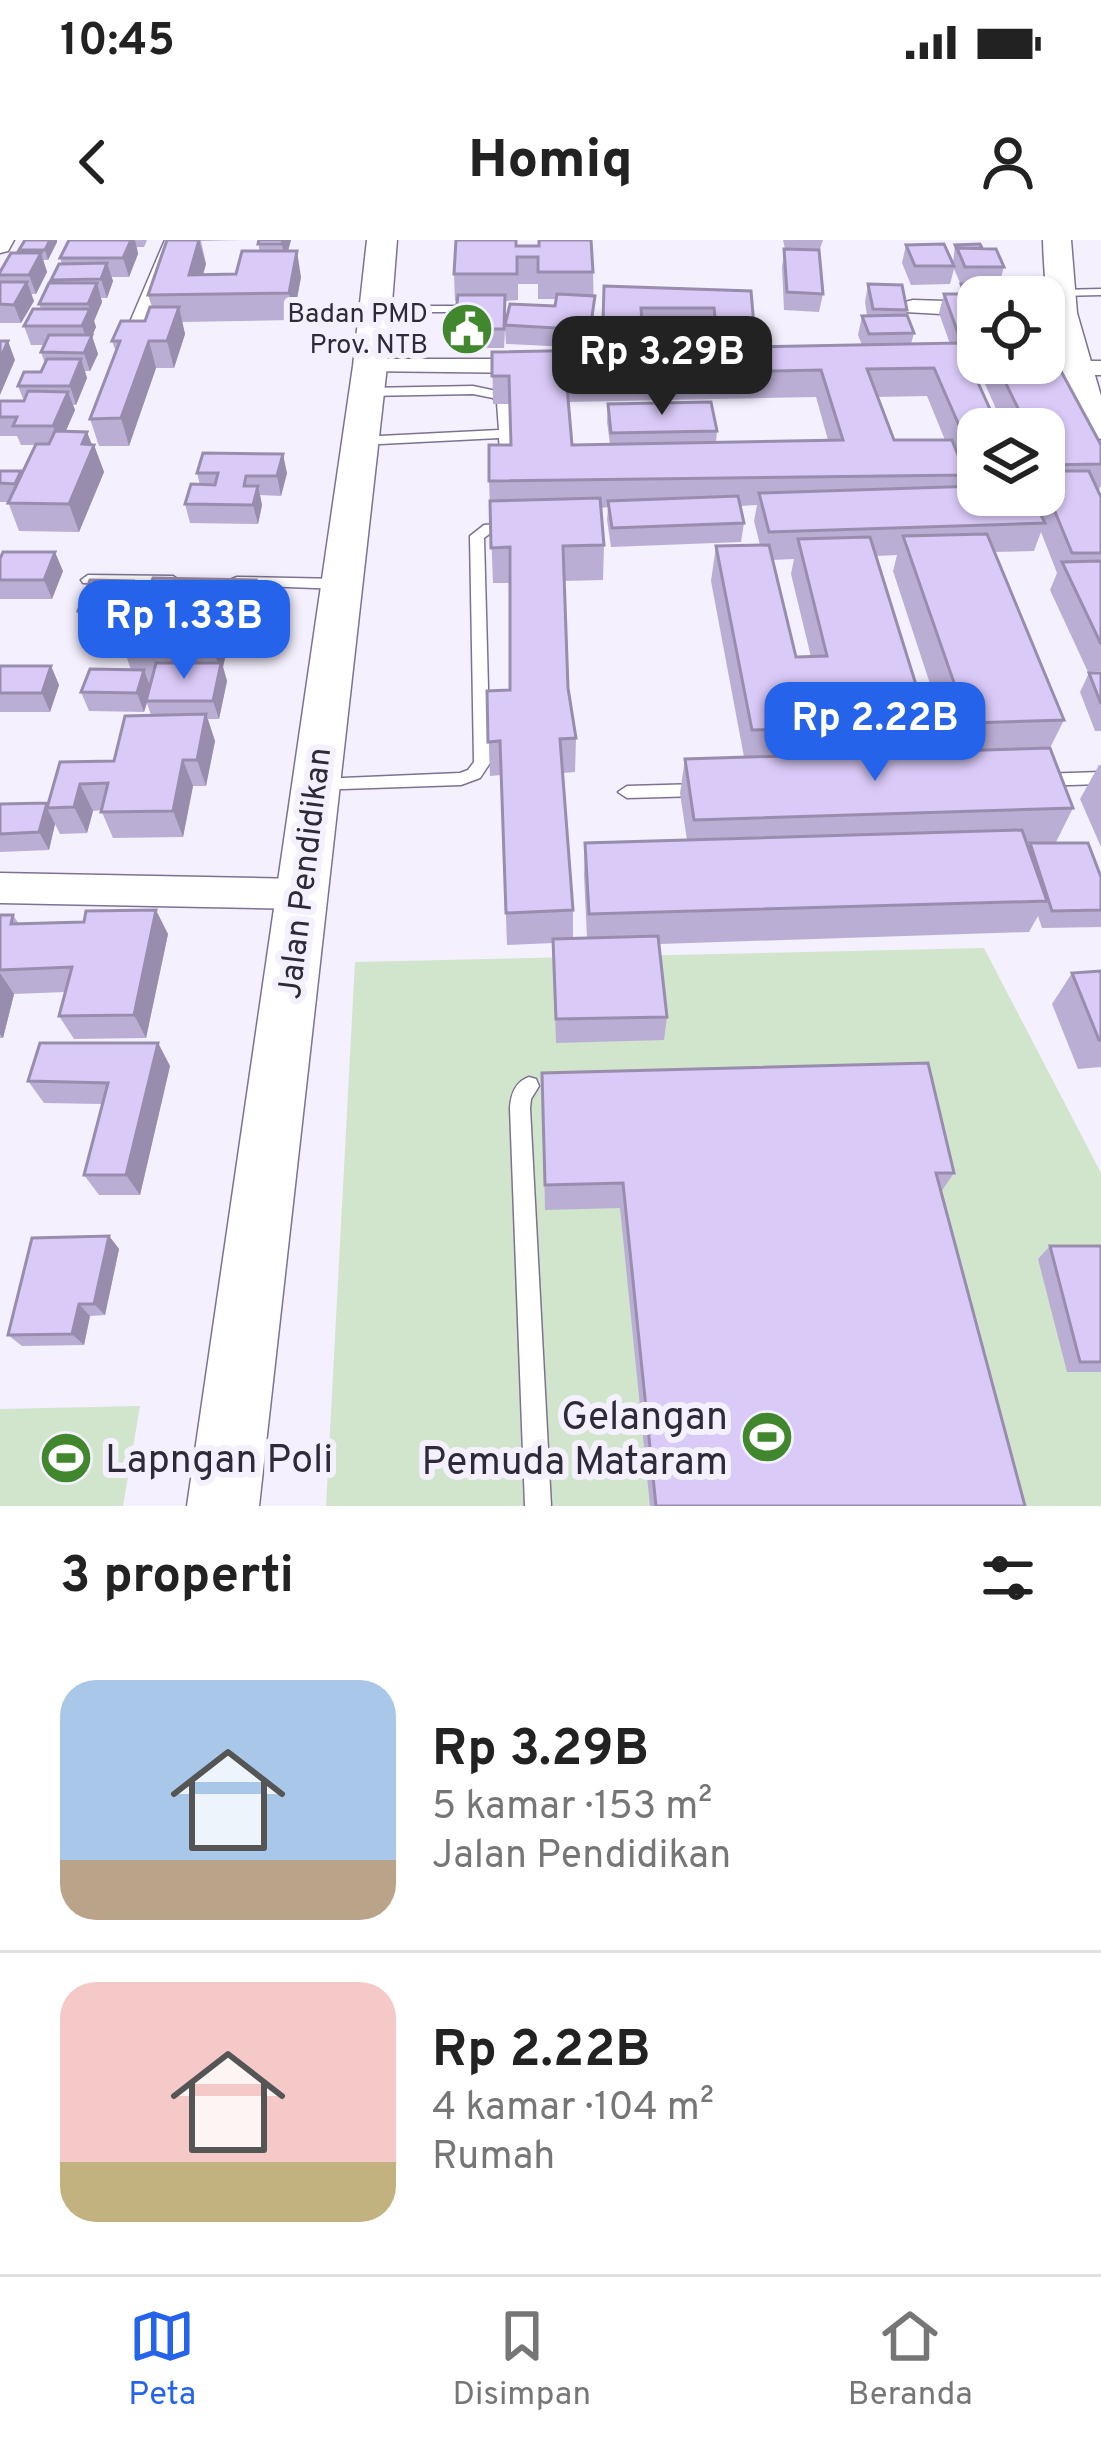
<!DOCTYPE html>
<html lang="id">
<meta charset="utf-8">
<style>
:root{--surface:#fff;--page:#f2f2f2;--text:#222;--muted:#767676;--line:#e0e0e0;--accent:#2563eb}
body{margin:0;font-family:Overpass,sans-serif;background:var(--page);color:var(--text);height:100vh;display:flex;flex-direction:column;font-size:45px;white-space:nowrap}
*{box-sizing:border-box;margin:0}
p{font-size:39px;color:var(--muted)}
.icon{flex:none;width:66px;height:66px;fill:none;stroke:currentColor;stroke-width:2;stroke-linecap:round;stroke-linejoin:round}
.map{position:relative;height:1266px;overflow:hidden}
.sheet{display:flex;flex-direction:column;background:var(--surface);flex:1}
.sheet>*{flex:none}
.fabs{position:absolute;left:957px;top:36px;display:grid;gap:24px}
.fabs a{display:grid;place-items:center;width:108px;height:108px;border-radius:24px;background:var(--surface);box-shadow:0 3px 9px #0004;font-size:60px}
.price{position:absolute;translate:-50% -102px;padding:0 27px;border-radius:24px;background:var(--accent);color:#fff;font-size:39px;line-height:78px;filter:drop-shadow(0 3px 6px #0008)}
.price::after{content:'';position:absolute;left:50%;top:72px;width:36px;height:27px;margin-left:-18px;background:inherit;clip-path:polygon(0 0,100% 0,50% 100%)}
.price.selected{background:#222;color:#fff}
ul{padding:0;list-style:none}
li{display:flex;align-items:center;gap:36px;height:300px;padding:0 60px}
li+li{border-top:3px solid var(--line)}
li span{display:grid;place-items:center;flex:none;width:336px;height:240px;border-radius:36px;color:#555}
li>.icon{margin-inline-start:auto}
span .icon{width:144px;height:144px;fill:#fffc;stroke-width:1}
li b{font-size:51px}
h2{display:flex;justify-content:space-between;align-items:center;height:144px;padding:0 60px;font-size:51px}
.status{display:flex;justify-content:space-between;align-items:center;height:84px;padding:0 60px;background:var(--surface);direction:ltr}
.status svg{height:33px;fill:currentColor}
header{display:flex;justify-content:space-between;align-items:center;height:156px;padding:0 60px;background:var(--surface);font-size:54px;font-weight:800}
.menu{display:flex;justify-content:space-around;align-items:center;height:168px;border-top:3px solid var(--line);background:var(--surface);font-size:33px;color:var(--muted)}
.menu a{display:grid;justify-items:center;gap:6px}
.menu .selected{color:var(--accent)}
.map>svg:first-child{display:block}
.green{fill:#d0e5cb}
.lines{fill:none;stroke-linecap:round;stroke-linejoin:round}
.service-casing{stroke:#7d7292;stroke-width:3}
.minor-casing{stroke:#7d7292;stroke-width:3}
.tertiary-casing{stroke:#7d7292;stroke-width:3}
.secondary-casing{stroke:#7d7292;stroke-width:3}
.service{fill:#fff;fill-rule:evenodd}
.minor{fill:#fff;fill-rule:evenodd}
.tertiary{fill:#fff;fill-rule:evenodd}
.secondary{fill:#fff;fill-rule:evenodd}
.wall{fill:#bbaed5;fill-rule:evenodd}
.shaded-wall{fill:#998dae}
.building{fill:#dacaf8;stroke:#998dae;stroke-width:3;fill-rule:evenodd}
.labels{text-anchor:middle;stroke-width:12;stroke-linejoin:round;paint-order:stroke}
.far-poi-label{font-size:27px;fill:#2e2a37;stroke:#f4f0fe;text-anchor:end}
.street-label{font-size:33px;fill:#2e2a37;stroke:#f4f0fe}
.near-poi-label{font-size:39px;fill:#2e2a37;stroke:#f4f0fe;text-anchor:end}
</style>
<div class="status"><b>10:45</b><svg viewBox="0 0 49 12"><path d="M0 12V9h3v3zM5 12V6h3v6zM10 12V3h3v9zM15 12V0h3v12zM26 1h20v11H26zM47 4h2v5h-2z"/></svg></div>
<header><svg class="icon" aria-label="back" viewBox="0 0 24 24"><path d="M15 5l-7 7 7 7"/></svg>Homiq<svg class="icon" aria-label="person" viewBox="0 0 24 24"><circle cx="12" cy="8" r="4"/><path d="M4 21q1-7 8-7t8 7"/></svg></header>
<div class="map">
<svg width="1101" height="1266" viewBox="0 0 1101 1266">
<rect width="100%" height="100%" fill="#f4f0fe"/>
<path class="green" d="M 984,708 L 1101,933 L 1101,1266 L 326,1266 L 355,722 Z
M 140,1166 L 123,1266 L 0,1266 L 0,1169 Z"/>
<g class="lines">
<g class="service-casing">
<path id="service" d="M 1101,49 L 1101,55 L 1057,56 L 1051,53 L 1057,50 Z
M 481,66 L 487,70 L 485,72 L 375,72 L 369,69 L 375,66 Z
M 473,146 L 501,152 L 509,163 L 513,230 L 508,231 L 501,227 L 499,198 L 360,205 L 353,201 L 360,197 L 499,190 L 497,163 L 493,158 L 473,154 L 366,156 L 360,152 L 366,148 Z
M 511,283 L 518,287 L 516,290 L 492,292 L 484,298 L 490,523 L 480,538 L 461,545 L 313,550 L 310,545 L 313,540 L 319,539 L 460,533 L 468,530 L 474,522 L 470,296 L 484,285 Z
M 88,335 L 173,336 L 180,341 L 173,346 L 83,343 L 81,340 Z
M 237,337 L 341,339 L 348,344 L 341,349 L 232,345 L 232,339 Z
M 1101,532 L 1101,544 L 1039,546 L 1031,540 L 1039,534 Z
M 700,544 L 709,550 L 700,556 L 627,558 L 618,552 L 627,546 Z
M 529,837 L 536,839 L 539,846 L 531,859 L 530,868 L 551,1266 L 525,1266 L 510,868 C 511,854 515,842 529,837 Z"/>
</g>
<g class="minor-casing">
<path id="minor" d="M 0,0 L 14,0 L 8,11 L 0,13 Z
M 165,0 L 187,0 L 151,89 L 147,94 L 131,94 L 127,89 Z
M 913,60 L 978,62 L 978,76 L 905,72 L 905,62 Z
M 370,119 L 540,119 L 552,126 L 540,133 L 361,131 L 358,126 Z
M 926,121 L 1101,121 L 1101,135 L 917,133 L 914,128 L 917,123 Z
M 0,633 L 300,639 L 313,644 L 318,654 L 313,664 L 300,669 L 0,663 Z"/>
</g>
<g class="tertiary-casing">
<path id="tertiary" d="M 1043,0 L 1071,0 L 1077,73 L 1101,156 L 1101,199 C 1054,187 1044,41 1043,0 Z"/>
</g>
<g class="secondary-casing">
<path id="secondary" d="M 367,0 L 397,0 L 387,126 L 259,1266 L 187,1266 L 353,126 Z"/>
</g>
<use href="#service" class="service"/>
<use href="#minor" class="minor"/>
<use href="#tertiary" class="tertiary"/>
<use href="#secondary" class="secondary"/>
</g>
<path class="wall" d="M 69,0 L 147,0 L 144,7 L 137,7 L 138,14 L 129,37 L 111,37 L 113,41 L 107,58 L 101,58 L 102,62 L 94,81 L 96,87 L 92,96 L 98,114 L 90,131 L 85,131 L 87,138 L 76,165 L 73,165 L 75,170 L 65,191 L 87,192 L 92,205 L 94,205 L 104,232 L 79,292 L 19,291 L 8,262 L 0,262 L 0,231 L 22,233 L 36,205 L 21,205 L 17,196 L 0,196 L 0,161 L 24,161 L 18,146 L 41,132 L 45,124 L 41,112 L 44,105 L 31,105 L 24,86 L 41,69 L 39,64 L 53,43 L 51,40 L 62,24 L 60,18 Z
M 167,0 L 241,0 L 201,1 L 206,24 L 203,35 L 236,34 L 259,11 L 259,0 L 291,0 L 288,11 L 301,37 L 293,80 L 182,82 L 185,94 L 174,128 L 156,128 L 129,206 L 99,206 L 90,179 L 116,112 L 112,101 L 145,81 L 152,67 L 148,55 Z
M 783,0 L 823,0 L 819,12 L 823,54 L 819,72 L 784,70 L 782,27 L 785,9 Z
M 57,2 L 48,20 L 43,20 L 47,32 L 36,54 L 31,54 L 34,61 L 21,83 L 0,83 L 0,32 L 20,13 L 19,10 Z
M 906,5 L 953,23 L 955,5 L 982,8 L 1004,27 L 999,45 L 989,45 L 978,57 L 978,118 L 966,118 L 978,189 L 978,255 L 1044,255 L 1044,189 L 1005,189 L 981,135 L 984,123 L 1044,123 L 1101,205 L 1101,246 L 1098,251 L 1101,257 L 1101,431 L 1088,432 L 1050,350 L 1057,333 L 1041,292 L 1034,311 L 994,312 L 1064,480 L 1050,508 L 1073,568 L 1056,602 L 1027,603 L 1028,606 L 1030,603 L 1101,637 L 1101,687 L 1042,688 L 1038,676 L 1029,692 L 659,704 L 667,777 L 664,800 L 556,803 L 553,703 L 507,705 L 501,535 L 490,536 L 487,451 L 510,450 L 510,343 L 493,343 L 489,241 L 511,205 L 510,164 L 493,164 L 492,112 L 633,109 L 602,109 L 604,46 L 751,51 L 754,86 L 751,107 L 862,105 L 858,95 L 862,76 L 867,76 L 865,62 L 868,44 L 907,70 L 906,75 L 914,93 L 911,104 L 950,104 L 939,73 L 944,54 L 959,54 L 961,45 L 954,29 L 950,44 L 911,45 L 902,23 ZM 641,95 L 711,95 L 712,108 L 640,109 ZM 927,156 L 945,200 L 894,200 L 877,157 ZM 816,157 L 828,200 L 716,202 L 717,191 L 608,164 L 607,182 L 610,204 L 572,205 L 569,162 ZM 757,265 L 754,281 L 760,305 L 716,306 L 711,341 L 744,517 L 685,519 L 680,553 L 687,600 L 585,603 L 584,635 L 587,698 L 573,698 L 573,670 L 563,533 L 575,532 L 576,498 L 568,448 L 564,341 L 603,340 L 604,305 L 601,268 L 608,267 L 607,280 L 611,307 L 741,302 L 744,283 L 740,266 ZM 897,315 L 893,331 L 952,511 L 916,512 L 927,480 L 876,316 ZM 794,319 L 791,334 L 811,417 L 796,417 L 772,320 ZM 831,500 L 834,514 L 806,515 L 809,501 Z
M 517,6 L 593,32 L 594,74 L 590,108 L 506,104 L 505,89 L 504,108 L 456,108 L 454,89 L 457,61 L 455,61 L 454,34 ZM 518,44 L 538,44 L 538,59 L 556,59 L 555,66 L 505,84 L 506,61 L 518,60 Z
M 197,233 L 287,233 L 281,256 L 260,255 L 262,265 L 258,284 L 190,283 L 185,264 L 200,245 Z
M 0,319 L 63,331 L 52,359 L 0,359 Z
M 256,340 L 261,359 L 250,400 L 222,399 L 226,414 L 223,427 L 227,441 L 219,479 L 208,479 L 215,501 L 206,546 L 193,546 L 183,597 L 113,598 L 101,570 L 93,571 L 87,593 L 60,594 L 55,584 L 49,610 L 0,612 L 0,564 L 48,565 L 114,521 L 151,475 L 147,463 L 144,472 L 89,471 L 81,452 L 131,430 L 126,415 L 145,395 L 139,379 Z
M 140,360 L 129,391 L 86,390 L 78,371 Z
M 0,426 L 51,426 L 59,445 L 50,472 L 0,472 Z
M 1089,433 L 1101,433 L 1101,491 L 1095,491 L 1080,452 Z
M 1099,525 L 1101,525 L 1101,607 L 1080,559 Z
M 0,675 L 13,675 L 19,684 L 168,694 L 146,798 L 74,799 L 59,776 L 65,752 L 14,754 L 3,798 L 0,798 Z
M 1101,731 L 1101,827 L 1078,829 L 1052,764 L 1072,733 Z
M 158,803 L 170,826 L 140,955 L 99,955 L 84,935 L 102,864 L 44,863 L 28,841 Z
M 542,833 L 954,933 L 941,952 L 1025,1266 L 650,1266 L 620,968 L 545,970 Z
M 109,996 L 119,1009 L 105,1075 L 90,1076 L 84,1105 L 22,1106 L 8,1095 Z
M 1050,1006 L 1101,1006 L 1101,1132 L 1067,1132 L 1038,1019 Z"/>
<path class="shaded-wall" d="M 50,0 L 57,0 L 57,2 L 48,20 L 45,10 Z
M 131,0 L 135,0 L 138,14 L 129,37 L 123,18 Z
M 199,0 L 206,24 L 197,55 L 189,35 Z
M 283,0 L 291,0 L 285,22 L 282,4 Z
M 297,11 L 301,37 L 293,80 L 289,53 Z
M 41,13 L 47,32 L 36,54 L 29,35 Z
M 107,23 L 113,41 L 107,58 L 101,39 Z
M 27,42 L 34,61 L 21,83 L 14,65 Z
M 97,43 L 102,62 L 94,81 L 96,87 L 92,96 L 98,114 L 90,131 L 84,113 L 88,104 L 82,86 L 90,70 L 88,64 Z
M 179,67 L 185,94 L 174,128 L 167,101 Z
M 8,101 L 15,120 L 0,155 L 0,119 Z
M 149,101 L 156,128 L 129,206 L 121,178 Z
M 81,119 L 87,138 L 76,165 L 70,146 Z
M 68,152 L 75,170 L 60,205 L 53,186 Z
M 87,192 L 93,208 L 94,205 L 104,232 L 79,292 L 69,264 L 82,204 Z
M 283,214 L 287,233 L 281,256 L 277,236 Z
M 258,246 L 262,265 L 258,284 L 253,265 Z
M 55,312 L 63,331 L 52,359 L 44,340 Z
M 256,340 L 261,359 L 250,400 L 245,381 Z
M 133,341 L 140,360 L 129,391 L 122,372 Z
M 220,395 L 226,414 L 223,427 L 227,441 L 219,479 L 213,461 L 220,429 L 215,415 Z
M 51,426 L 59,445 L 50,472 L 42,453 Z
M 144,430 L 151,449 L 144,472 L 137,453 Z
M 206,474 L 215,501 L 206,546 L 197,520 Z
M 183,520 L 193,546 L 183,597 L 173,571 Z
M 80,544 L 93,571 L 87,593 L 74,567 Z
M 47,563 L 47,568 L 55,584 L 49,610 L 39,592 Z
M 156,670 L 168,694 L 146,798 L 134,775 Z
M 0,733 L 14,754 L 3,798 L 0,794 Z
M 158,803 L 170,826 L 140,955 L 126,935 Z
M 109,996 L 119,1009 L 105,1075 L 94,1064 Z
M 79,1064 L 90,1076 L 84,1105 L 72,1094 Z"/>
<path class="building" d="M 25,0 L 50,0 L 45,10 L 19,10 Z
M 69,0 L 131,0 L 123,18 L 60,18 Z
M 167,0 L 199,0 L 189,35 L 236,34 L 242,11 L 297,11 L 289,53 L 148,55 Z
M 259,0 L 283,0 L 282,4 L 258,4 Z
M 456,0 L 516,0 L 516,6 L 539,6 L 539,0 L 591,0 L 593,32 L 538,32 L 538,17 L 517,17 L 517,34 L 454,34 Z
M 944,4 L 954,26 L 915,26 L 906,5 Z
M 980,4 L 982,8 L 957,8 L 959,14 L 955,5 Z
M 957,8 L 996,9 L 1004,27 L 965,27 Z
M 784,9 L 819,10 L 823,54 L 787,52 Z
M 11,13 L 41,13 L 29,35 L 0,35 L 0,32 Z
M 107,23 L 101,39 L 51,40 L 59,24 Z
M 0,42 L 27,42 L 14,65 L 0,64 Z
M 49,43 L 97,43 L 88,64 L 39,64 Z
M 868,44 L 902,45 L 907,70 L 873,69 Z
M 961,44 L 989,44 L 992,54 L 964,53 Z
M 604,46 L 751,51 L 754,86 L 716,85 L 714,68 L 641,68 L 642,82 L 603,82 Z
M 557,54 L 595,56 L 590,90 L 505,85 L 510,64 L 555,66 Z
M 944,54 L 1016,54 L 1017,57 L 978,57 L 978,99 L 960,99 Z
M 458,55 L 505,55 L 504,89 L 454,89 Z
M 150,67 L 179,67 L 167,101 L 149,101 L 121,178 L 90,179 L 120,101 L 112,101 L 121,81 L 145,81 Z
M 33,69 L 90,69 L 82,86 L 24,86 Z
M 907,75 L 914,93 L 869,94 L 862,76 Z
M 49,95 L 92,95 L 84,113 L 41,112 Z
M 0,101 L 8,101 L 0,119 Z
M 960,103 L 999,189 L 978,189 L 978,229 L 934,128 L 867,129 L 894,200 L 952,200 L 966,235 L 489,241 L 489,205 L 511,205 L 509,136 L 492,136 L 492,112 ZM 821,130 L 843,200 L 572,205 L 566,135 Z
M 1044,107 L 1048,107 L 1101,205 L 1101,224 L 1045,225 L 1044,189 L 1028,189 L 996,123 L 1044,123 Z
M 47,119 L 81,119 L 70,146 L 18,146 L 24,132 L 41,132 Z
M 28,151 L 68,152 L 53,186 L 13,186 L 17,177 L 0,177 L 0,161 L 24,161 Z
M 711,162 L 717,191 L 611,193 L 608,164 Z
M 55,191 L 87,192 L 82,204 L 94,205 L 69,264 L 8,263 L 36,204 L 49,204 Z
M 203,213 L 283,214 L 277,236 L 246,236 L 244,246 L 258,246 L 253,265 L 185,264 L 191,244 L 215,245 L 218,233 L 197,233 Z
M 0,231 L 21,231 L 15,244 L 0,243 Z
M 1044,231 L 1089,231 L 1101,257 L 1101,313 L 1072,313 L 1044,245 Z
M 978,246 L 978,255 L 1031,255 L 1045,283 L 769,292 L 759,253 Z
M 738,256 L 744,283 L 612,288 L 608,261 Z
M 600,258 L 604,305 L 563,306 L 568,448 L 576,498 L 560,499 L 573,670 L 506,673 L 500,501 L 488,502 L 487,451 L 510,450 L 510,307 L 491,308 L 490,261 Z
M 987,294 L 1064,480 L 968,483 L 903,296 Z
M 870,297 L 927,480 L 844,482 L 840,466 L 808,467 L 812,489 L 752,490 L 716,306 L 769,305 L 796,417 L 827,416 L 798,299 Z
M 3,312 L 55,312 L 44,340 L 0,340 L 0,319 Z
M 1101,321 L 1101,404 L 1062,322 Z
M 153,338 L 256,340 L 245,381 L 139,379 Z
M 90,340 L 133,341 L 122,372 L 78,371 Z
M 132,395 L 220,395 L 215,415 L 126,415 Z
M 156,423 L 221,423 L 213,461 L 146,461 Z
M 0,426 L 51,426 L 42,453 L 0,453 Z
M 90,429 L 144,430 L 137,453 L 81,452 Z
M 1089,433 L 1101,433 L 1101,464 Z
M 206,474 L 197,520 L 183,520 L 173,571 L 101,572 L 108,543 L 80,544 L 74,567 L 47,568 L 60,522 L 114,521 L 125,476 Z
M 1050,508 L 1073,568 L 694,580 L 685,519 Z
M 47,563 L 39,592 L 0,594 L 0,564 Z
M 1022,590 L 1047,661 L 589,674 L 585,603 Z
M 1030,603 L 1088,603 L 1101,637 L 1101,670 L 1052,671 Z
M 156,670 L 134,775 L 59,776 L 72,727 L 0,730 L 0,675 L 13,675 L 11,684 L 84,682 L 86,671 Z
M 658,696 L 667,777 L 556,779 L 553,699 Z
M 1101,731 L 1101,800 L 1099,800 L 1072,733 Z
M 40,803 L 158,803 L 126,935 L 84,935 L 108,843 L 28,841 Z
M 928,823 L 954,933 L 936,933 L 1025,1266 L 656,1266 L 623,943 L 545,945 L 542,833 Z
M 109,996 L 94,1064 L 79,1064 L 72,1094 L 8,1095 L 32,998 Z
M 1050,1006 L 1101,1006 L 1101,1122 L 1080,1122 Z"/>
<defs>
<g id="civic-disc" transform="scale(2.7)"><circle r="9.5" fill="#40872d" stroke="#f4f0fe"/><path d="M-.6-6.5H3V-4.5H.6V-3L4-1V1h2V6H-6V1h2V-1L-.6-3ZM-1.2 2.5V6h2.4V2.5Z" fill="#fff"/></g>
<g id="stadium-disc" transform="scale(2.7)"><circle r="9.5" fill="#40872d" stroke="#f4f0fe"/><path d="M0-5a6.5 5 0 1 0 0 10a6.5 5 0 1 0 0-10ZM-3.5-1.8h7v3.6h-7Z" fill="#fff"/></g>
</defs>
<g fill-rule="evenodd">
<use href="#civic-disc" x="467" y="89"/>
<use href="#stadium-disc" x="767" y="1197"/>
<use href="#stadium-disc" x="66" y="1218"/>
</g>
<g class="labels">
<g class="far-poi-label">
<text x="428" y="82">Badan PMD<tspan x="428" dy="31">Prov. NTB</tspan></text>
</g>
<g class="street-label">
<text transform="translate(303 633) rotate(-83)" y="12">Jalan Pendidikan</text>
</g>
<g class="near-poi-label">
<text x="728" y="1189">Gelangan<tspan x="728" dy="45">Pemuda Mataram</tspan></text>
<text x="105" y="1232" text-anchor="start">Lapngan Poli</text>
</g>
</g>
</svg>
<div class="fabs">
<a><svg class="icon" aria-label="locate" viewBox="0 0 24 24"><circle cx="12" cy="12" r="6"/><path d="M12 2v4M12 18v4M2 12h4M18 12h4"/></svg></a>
<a><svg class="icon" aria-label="layers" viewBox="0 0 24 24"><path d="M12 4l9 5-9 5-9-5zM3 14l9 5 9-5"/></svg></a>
</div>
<b class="price selected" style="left:662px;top:178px">Rp 3.29B</b>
<b class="price" style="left:184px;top:442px">Rp 1.33B</b>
<b class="price" style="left:875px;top:544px">Rp 2.22B</b>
</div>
<section class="sheet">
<h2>3 properti<svg class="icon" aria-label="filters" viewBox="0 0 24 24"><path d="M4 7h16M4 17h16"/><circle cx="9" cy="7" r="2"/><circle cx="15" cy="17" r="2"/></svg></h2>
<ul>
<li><span style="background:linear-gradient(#a9c7e8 75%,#b9a48a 0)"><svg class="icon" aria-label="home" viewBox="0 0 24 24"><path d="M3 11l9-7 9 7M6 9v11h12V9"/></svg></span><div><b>Rp 3.29B</b><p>5 kamar · 153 m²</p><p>Jalan Pendidikan</p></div></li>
<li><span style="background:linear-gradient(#f6c9c9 75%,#c2b280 0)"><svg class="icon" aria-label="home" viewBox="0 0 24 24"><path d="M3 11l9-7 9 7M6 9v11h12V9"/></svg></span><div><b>Rp 2.22B</b><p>4 kamar · 104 m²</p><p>Rumah</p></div></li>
</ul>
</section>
<nav class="menu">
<a class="selected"><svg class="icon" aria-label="map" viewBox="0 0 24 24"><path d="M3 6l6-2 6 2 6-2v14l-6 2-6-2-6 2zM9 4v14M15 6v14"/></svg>Peta</a>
<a><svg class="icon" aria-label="saved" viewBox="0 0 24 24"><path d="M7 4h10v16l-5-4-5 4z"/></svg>Disimpan</a>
<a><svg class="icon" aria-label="home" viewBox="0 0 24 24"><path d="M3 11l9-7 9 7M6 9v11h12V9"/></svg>Beranda</a>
</nav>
